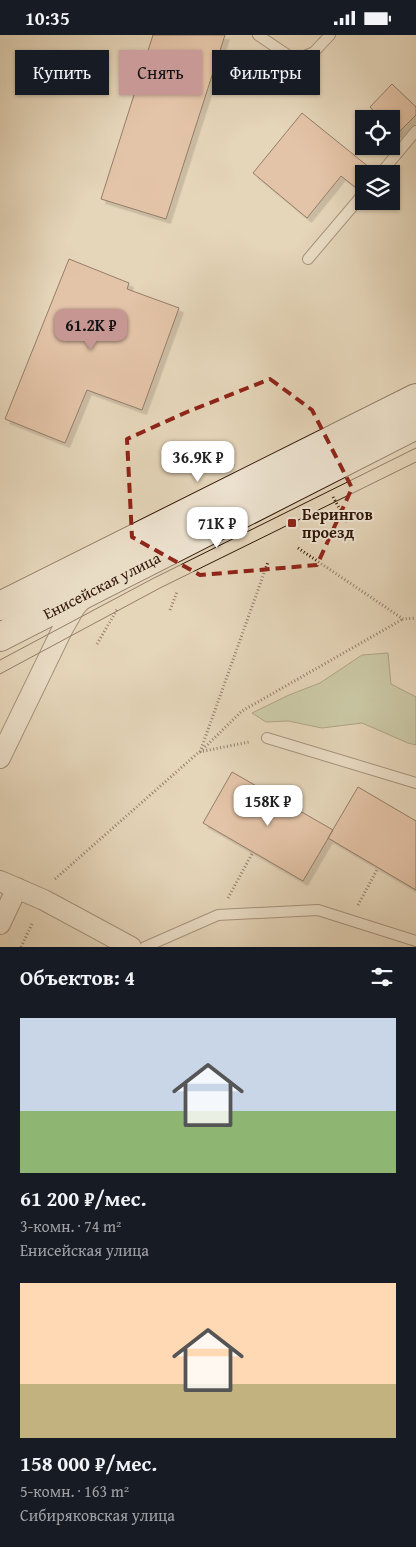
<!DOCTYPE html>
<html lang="ru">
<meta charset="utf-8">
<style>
:root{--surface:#171b24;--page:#20242c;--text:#f1f3f6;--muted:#9ea1a6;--accent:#c59692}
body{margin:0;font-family:"Gentium Book Plus",serif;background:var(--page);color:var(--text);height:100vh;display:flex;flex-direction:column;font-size:19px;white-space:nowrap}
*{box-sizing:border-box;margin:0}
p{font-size:16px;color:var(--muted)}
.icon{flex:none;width:28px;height:28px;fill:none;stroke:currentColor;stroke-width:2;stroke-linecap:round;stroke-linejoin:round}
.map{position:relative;height:912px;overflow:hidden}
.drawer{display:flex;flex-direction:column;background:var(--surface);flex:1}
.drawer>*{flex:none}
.hud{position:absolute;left:15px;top:15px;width:386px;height:45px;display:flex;gap:10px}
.controls{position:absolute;left:355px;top:75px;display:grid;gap:10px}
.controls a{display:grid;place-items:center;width:45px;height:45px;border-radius:0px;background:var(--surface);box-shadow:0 1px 4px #0004;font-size:25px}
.price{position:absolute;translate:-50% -42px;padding:0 11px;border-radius:10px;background:#fff;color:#222;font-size:16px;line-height:32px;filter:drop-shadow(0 1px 2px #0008)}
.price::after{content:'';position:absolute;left:50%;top:30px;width:15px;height:11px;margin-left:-8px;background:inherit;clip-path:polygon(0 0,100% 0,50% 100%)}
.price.selected{background:var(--accent);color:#111}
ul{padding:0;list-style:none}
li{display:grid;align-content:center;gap:10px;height:265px;padding:0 20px}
li span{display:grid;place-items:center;height:155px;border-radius:0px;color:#555}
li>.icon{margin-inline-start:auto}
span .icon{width:90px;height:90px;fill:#fffc;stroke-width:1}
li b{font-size:21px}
h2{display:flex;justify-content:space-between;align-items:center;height:60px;padding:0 20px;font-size:21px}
.pill{padding:0 18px;border-radius:0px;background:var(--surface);box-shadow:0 1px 4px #0004;font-size:18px;line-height:45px}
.pill.selected{background:var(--accent);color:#111}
.status{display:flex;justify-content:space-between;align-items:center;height:35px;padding:0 25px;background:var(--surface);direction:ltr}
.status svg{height:14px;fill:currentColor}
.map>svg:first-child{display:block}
.green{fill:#afbe94;stroke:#6f694e}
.building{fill:#e3b092;stroke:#2f1407;filter:url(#shadow)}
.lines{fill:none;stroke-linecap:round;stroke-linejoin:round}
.service-casing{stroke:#5c4434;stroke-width:12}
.minor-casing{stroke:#5c4434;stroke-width:22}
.secondary-casing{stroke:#2f1407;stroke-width:30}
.path{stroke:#2f1407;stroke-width:3;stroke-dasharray:1 2.5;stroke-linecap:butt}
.service{stroke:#eee4d2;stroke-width:10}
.minor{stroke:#eee4d2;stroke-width:20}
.secondary{stroke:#eee4d2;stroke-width:28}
.tram{stroke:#2f1407;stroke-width:1}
.marked{fill:none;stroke:#8f2418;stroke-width:4;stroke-dasharray:10 6;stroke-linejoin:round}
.poi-dot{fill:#8f2418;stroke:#eee4d2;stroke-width:2}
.labels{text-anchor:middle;stroke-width:4;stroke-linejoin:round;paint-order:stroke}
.poi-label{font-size:16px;font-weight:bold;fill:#2f1407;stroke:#eee4d2;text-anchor:start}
.street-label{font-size:16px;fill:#2f1407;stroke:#eee4d2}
</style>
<div class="status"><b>10:35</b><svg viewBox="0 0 49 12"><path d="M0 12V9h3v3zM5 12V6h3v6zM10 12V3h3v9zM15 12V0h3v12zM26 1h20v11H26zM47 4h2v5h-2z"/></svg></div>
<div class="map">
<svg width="416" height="912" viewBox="0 0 416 912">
<defs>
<filter id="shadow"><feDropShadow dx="4.5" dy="4.5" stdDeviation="0" flood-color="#0004"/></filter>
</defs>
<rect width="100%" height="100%" fill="#e5d5b9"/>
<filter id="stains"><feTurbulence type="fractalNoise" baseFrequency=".004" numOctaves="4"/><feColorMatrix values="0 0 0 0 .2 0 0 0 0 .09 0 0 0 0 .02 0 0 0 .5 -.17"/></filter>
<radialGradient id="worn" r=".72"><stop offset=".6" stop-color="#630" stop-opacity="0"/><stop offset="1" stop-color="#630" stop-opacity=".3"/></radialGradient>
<path class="green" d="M 388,618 L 391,649 L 416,662 L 416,710 L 408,708 L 362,688 L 322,693 L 288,686 L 266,687 L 252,678 L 289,660 L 320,648 L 362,620 Z"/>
<path class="building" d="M 153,0 L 225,0 L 166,184 L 101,164 Z
M 392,49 L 416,72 L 416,80 L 397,99 L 391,93 L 391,84 L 381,84 L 370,72 Z
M 302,78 L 370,133 L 364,139 L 355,152 L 341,141 L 307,183 L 253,138 Z
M 69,224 L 129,248 L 127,254 L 179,273 L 142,375 L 87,355 L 65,408 L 5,384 Z
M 232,737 L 333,795 L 303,846 L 203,788 Z
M 358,752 L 416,786 L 416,855 L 328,803 Z"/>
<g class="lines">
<g class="service-casing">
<path id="service" d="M 258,0 L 295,25 L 314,17 L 330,0
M 380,139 L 416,96
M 308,224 L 364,158
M 267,703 L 416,748
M 145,912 L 218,880 L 318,875 L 416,906"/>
</g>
<g class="minor-casing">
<path id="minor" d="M 0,723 L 63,593 L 75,572 L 85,561
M 0,846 L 44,865 L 131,912
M 0,889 L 17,853"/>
</g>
<g class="secondary-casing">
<g id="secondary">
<path d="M 0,571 L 416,363"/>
<path id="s1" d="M 0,602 L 416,390"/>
</g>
</g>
<path class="path" d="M 333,462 L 347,487
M 298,513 L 403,584 L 416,583
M 170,575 L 177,557
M 97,609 L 118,573
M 200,717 L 242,676 L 403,584
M 200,717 L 268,527
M 55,844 L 199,717 L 249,707
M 228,863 L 253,817
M 358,870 L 378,833
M 21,912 L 32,889"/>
<use href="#service" class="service"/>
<use href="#minor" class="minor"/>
<use href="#secondary" class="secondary"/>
<path class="tram" d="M 0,625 L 154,543 L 416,413
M 0,639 L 160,553 L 416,427"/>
</g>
<path d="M0 0H416V912H0ZM 270,344 L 312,375 L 352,453 L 317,530 L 200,540 L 132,502 L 127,404 L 187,377 Z" fill="#e5d5b9" fill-opacity=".55" fill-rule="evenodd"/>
<path class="marked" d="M 270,344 L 312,375 L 352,453 L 317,530 L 200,540 L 132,502 L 127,404 L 187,377 Z"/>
<rect class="poi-dot" x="287" y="483" width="10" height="10" rx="2.5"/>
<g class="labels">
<g class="poi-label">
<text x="302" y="485">Берингов<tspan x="302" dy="18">проезд</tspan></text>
</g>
<g class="street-label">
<text dy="6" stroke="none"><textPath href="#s1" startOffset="114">Енисейская улица</textPath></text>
</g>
</g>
<rect width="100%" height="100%" filter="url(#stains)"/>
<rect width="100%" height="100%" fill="url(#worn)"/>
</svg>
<div class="controls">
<a><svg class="icon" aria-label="locate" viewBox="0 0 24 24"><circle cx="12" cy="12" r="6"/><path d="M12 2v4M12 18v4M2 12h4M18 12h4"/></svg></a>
<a><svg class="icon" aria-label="layers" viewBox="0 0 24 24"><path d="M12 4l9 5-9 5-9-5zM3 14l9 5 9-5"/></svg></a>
</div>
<b class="price selected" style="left:91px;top:316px">61.2K ₽</b>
<b class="price" style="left:198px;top:448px">36.9K ₽</b>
<b class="price" style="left:217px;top:514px">71K ₽</b>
<b class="price" style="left:268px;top:792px">158K ₽</b>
<div class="hud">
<a class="pill">Купить</a>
<a class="pill selected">Снять</a>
<a class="pill">Фильтры</a>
</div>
</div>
<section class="drawer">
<h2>Объектов: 4<svg class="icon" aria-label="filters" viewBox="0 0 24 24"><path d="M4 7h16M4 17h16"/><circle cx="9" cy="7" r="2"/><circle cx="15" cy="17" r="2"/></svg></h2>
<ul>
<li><span style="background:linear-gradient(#c9d6e8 60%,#8fb573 0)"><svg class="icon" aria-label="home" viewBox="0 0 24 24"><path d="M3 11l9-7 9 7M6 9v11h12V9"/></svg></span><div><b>61 200 ₽/мес.</b><p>3-комн. · 74 m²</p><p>Енисейская улица</p></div></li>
<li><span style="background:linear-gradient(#ffd9b3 65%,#c2b280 0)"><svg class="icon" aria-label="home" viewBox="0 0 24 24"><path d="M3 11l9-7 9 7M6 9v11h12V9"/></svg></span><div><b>158 000 ₽/мес.</b><p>5-комн. · 163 m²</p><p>Сибиряковская улица</p></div></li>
</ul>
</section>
